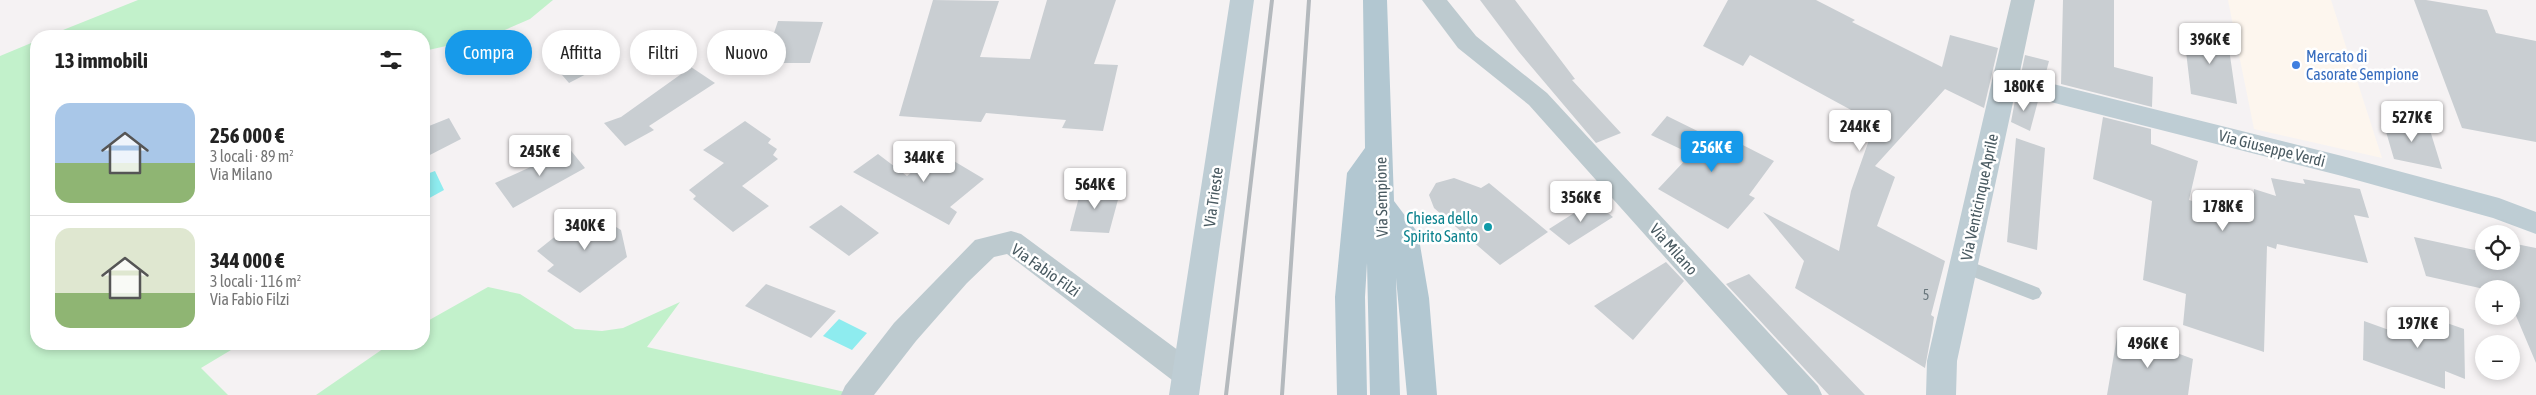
<!DOCTYPE html>
<html lang="it">
<meta charset="utf-8">
<style>
:root{--surface:#fff;--page:#f6f6f6;--text:#222;--muted:#767676;--line:#e0e0e0;--accent:#179aea}
body{margin:0;font-family:"Asap Condensed",sans-serif;background:var(--page);color:var(--text);height:100vh;display:flex;flex-direction:column;font-size:19px;white-space:nowrap}
*{box-sizing:border-box;margin:0}
p{font-size:16px;color:var(--muted)}
.icon{flex:none;width:28px;height:28px;fill:none;stroke:currentColor;stroke-width:2;stroke-linecap:round;stroke-linejoin:round}
.map{position:relative;flex:1;overflow:hidden}
.drawer{position:absolute;left:30px;top:30px;width:400px;height:320px;display:flex;flex-direction:column;background:var(--surface);border-radius:20px;box-shadow:0 2px 8px #0003}
.drawer>*{flex:none}
.guide{position:absolute;left:445px;top:30px;width:475px;height:45px;display:flex;gap:10px}
.buttons{position:absolute;left:2475px;top:225px;display:grid;gap:10px}
.buttons a{display:grid;place-items:center;width:45px;height:45px;border-radius:50%;background:var(--surface);box-shadow:0 2px 8px #0003;font-size:25px}
.price{position:absolute;translate:-50% -42px;padding:0 11px;border-radius:5px;background:#fff;color:#222;font-size:16px;line-height:32px;filter:drop-shadow(0 1px 2px #0008)}
.price::after{content:'';position:absolute;left:50%;top:30px;width:15px;height:11px;margin-left:-8px;background:inherit;clip-path:polygon(0 0,100% 0,50% 100%)}
.price.on{background:var(--accent);color:#fff}
ul{padding:0;list-style:none}
li{display:flex;align-items:center;gap:15px;height:125px;padding:0 25px}
li+li{border-top:1px solid var(--line)}
li span{display:grid;place-items:center;flex:none;width:140px;height:100px;border-radius:15px;color:#555}
li>.icon{margin-inline-start:auto}
span .icon{width:60px;height:60px;fill:#fffc;stroke-width:1}
li b{font-size:21px}
h2{display:flex;justify-content:space-between;align-items:center;height:60px;padding:0 25px;font-size:21px}
.chip{padding:0 18px;border-radius:22px;background:var(--surface);box-shadow:0 2px 8px #0003;font-size:18px;line-height:45px}
.chip.on{background:var(--accent);color:#fff}
.map>svg:first-child{display:block}
.commercial{fill:#fdf6ee}
.green{fill:#c2f1cb}
.water{fill:#8eecef}
.building{fill:#c9ced2}
.lines{fill:none;stroke-linecap:round;stroke-linejoin:round}
.lane{fill:#bdcacf;fill-rule:evenodd}
.street{fill:#bdcacf;fill-rule:evenodd}
.secondary{fill:#becdd4;fill-rule:evenodd}
.primary{fill:#b2c7d1;fill-rule:evenodd}
.rail{stroke:#b4b9bd;stroke-width:4}
.shop-dot{fill:#3f7fe0;stroke:#fff;stroke-width:2}
.culture-dot{fill:#0f9aa8;stroke:#fff;stroke-width:2}
.labels{text-anchor:middle;stroke-width:5;stroke-linejoin:round;paint-order:stroke}
.number-label{font-size:14px;fill:#69777d}
.shop-label{font-size:16px;fill:#366cbe;stroke:#fff;text-anchor:start}
.street-label{font-size:16px;fill:#495a61;stroke:#fff}
.culture-label{font-size:16px;fill:#0d838f;stroke:#fff;text-anchor:end}
</style>
<div class="map">
<svg width="2536" height="395" viewBox="0 0 2536 395">
<rect width="100%" height="100%" fill="#f5f2f3"/>
<path class="commercial" d="M 2228,0 L 2331,0 L 2382,158 L 2254,129 Z"/>
<path class="green" d="M 138,0 L 553,0 L 530,19 L 491,36 L 424,51 L 424,36 L 48,36 Z
M 36,41 L 36,344 L 241,344 L 201,368 L 228,395 L 0,395 L 0,56 Z
M 488,287 L 520,294 L 575,329 L 602,331 L 623,328 L 680,302 L 647,347 L 845,392 L 842,395 L 316,395 L 390,344 L 424,344 L 424,323 Z"/>
<path class="water" d="M 435,171 L 444,190 L 424,201 L 424,175 Z
M 839,319 L 867,333 L 852,350 L 823,336 Z"/>
<path class="building" d="M 933,0 L 999,1 L 980,57 L 1030,59 L 1047,0 L 1116,0 L 1094,64 L 1118,65 L 1103,131 L 1062,128 L 1066,120 L 986,113 L 981,122 L 899,116 Z
M 1480,0 L 1515,0 L 1575,79 L 1572,80 L 1621,133 L 1596,143 L 1519,52 Z
M 1728,0 L 1816,0 L 1855,20 L 1852,22 L 1942,67 L 1950,35 L 1998,48 L 1984,108 L 1945,89 L 1875,166 L 1895,177 L 1877,226 L 1945,261 L 1931,315 L 1934,317 L 1932,330 L 1925,368 L 1795,288 L 1804,261 L 1763,212 L 1839,251 L 1851,191 L 1875,123 L 1750,55 L 1743,66 L 1703,46 Z
M 2063,0 L 2114,0 L 2114,67 L 2153,77 L 2152,107 L 2061,84 Z
M 2414,0 L 2426,0 L 2487,10 L 2496,33 L 2536,41 L 2536,142 L 2462,128 Z
M 778,21 L 823,22 L 810,63 L 764,63 Z
M 2183,26 L 2227,35 L 2237,104 L 2191,94 Z
M 576,48 L 596,69 L 569,83 L 550,61 Z
M 2025,55 L 2049,61 L 2044,80 L 2021,74 Z
M 691,67 L 715,83 L 649,126 L 654,130 L 625,146 L 604,123 L 621,117 Z
M 2016,95 L 2038,101 L 2030,131 L 2011,122 Z
M 1667,116 L 1728,146 L 1733,140 L 1774,161 L 1749,195 L 1755,198 L 1728,229 L 1658,189 L 1691,154 L 1651,135 Z
M 2103,117 L 2151,129 L 2151,144 L 2198,161 L 2189,200 L 2252,219 L 2254,189 L 2276,196 L 2271,178 L 2305,184 L 2303,179 L 2360,189 L 2369,218 L 2354,215 L 2368,263 L 2277,244 L 2276,249 L 2267,246 L 2264,352 L 2183,325 L 2186,294 L 2143,280 L 2152,201 L 2093,179 Z
M 449,118 L 461,139 L 424,158 L 424,128 Z
M 2382,118 L 2429,127 L 2442,169 L 2394,159 Z
M 745,121 L 771,139 L 768,143 L 777,149 L 773,155 L 778,159 L 742,186 L 769,206 L 733,232 L 693,199 L 696,196 L 689,190 L 724,163 L 703,150 Z
M 2016,138 L 2045,148 L 2037,250 L 2007,242 Z
M 568,147 L 585,168 L 513,208 L 495,183 L 535,165 Z
M 937,151 L 984,179 L 950,207 L 957,212 L 949,225 L 853,172 L 878,154 L 907,176 Z
M 1454,178 L 1481,188 L 1489,183 L 1548,232 L 1500,265 L 1434,208 L 1429,195 L 1436,183 Z
M 1082,186 L 1114,188 L 1114,193 L 1119,196 L 1109,233 L 1070,231 Z
M 1593,201 L 1613,217 L 1569,245 L 1549,229 Z
M 841,205 L 879,233 L 849,256 L 809,227 Z
M 588,210 L 621,230 L 627,257 L 580,293 L 547,271 L 554,265 L 537,251 Z
M 2414,237 L 2484,252 L 2484,261 L 2511,261 L 2511,243 L 2536,248 L 2536,363 L 2511,304 L 2511,289 L 2484,289 L 2426,276 Z
M 1666,262 L 1684,281 L 1633,340 L 1594,306 Z
M 1749,274 L 1865,395 L 1829,395 L 1726,284 Z
M 766,284 L 836,311 L 811,338 L 745,306 Z
M 2404,308 L 2464,329 L 2465,379 L 2445,371 L 2445,389 L 2363,360 L 2364,321 L 2403,335 Z
M 2118,331 L 2193,359 L 2188,395 L 2107,395 Z"/>
<g class="lines">
<path class="lane" d="M 1964,259 L 2039,288 L 2042,293 L 2039,298 L 2033,300 L 1958,271 L 1956,266 L 1958,261 Z"/>
<path class="street" d="M 1422,0 L 1447,0 L 1476,36 L 1547,93 L 1818,386 L 1822,395 L 1788,395 L 1529,105 L 1458,48 Z
M 2011,0 L 2035,0 L 2018,81 L 2014,87 L 2005,90 L 1996,87 L 1992,81 Z
M 1011,231 L 1021,234 L 1198,365 L 1202,374 L 1198,383 L 1187,387 L 1176,383 L 1007,254 L 994,257 L 967,283 L 916,341 L 874,395 L 841,395 L 845,386 L 894,323 L 975,240 Z"/>
<path class="secondary" d="M 1230,0 L 1254,0 L 1199,395 L 1169,395 Z
M 2005,72 L 2342,156 L 2499,198 L 2536,212 L 2536,234 L 2493,218 L 2342,176 L 2015,93 L 1957,361 L 1956,395 L 1926,395 L 1927,361 L 1992,81 L 1996,75 Z"/>
<path class="primary" d="M 1363,0 L 1387,0 L 1394,201 L 1418,233 L 1429,298 L 1437,395 L 1407,395 L 1396,278 L 1400,395 L 1370,395 L 1367,263 L 1365,297 L 1367,395 L 1337,395 L 1335,297 L 1347,173 L 1365,148 Z"/>
<path class="rail" d="M 1226,395 L 1272,0
M 1282,395 L 1309,0"/>
</g>
<circle class="shop-dot" cx="2296" cy="65" r="5"/>
<circle class="culture-dot" cx="1488" cy="227" r="5"/>
<g class="labels">
<g class="number-label">
<text x="1926" y="300">5</text>
</g>
<g class="shop-label">
<text x="2306" y="62">Mercato di<tspan x="2306" dy="18">Casorate Sempione</tspan></text>
</g>
<g class="street-label">
<text transform="translate(2272 148) rotate(14)" y="6">Via Giuseppe Verdi</text>
<text transform="translate(1213 197) rotate(-82)" y="6">Via Trieste</text>
<text transform="translate(1381 197) rotate(-91)" y="6">Via Sempione</text>
<text transform="translate(1979 197) rotate(-78)" y="6">Via Venticinque Aprile</text>
<text transform="translate(1674 249) rotate(48)" y="6">Via Milano</text>
<text transform="translate(1046 270) rotate(35)" y="6">Via Fabio Filzi</text>
</g>
<g class="culture-label">
<text x="1478" y="224">Chiesa dello<tspan x="1478" dy="18">Spirito Santo</tspan></text>
</g>
</g>
</svg>
<div class="buttons">
<a><svg class="icon" aria-label="locate" viewBox="0 0 24 24"><circle cx="12" cy="12" r="6"/><path d="M12 2v4M12 18v4M2 12h4M18 12h4"/></svg></a>
<a>+</a>
<a>−</a>
</div>
<b class="price" style="left:2210px;top:65px">396K €</b>
<b class="price" style="left:2024px;top:112px">180K €</b>
<b class="price" style="left:2412px;top:143px">527K €</b>
<b class="price" style="left:1860px;top:152px">244K €</b>
<b class="price on" style="left:1712px;top:173px">256K €</b>
<b class="price" style="left:540px;top:177px">245K €</b>
<b class="price" style="left:924px;top:183px">344K €</b>
<b class="price" style="left:1095px;top:210px">564K €</b>
<b class="price" style="left:1581px;top:223px">356K €</b>
<b class="price" style="left:2223px;top:232px">178K €</b>
<b class="price" style="left:585px;top:251px">340K €</b>
<b class="price" style="left:2418px;top:349px">197K €</b>
<b class="price" style="left:2148px;top:369px">496K €</b>
<div class="guide">
<a class="chip on">Compra</a>
<a class="chip">Affitta</a>
<a class="chip">Filtri</a>
<a class="chip">Nuovo</a>
</div>
<section class="drawer">
<h2>13 immobili<svg class="icon" aria-label="filters" viewBox="0 0 24 24"><path d="M4 7h16M4 17h16"/><circle cx="9" cy="7" r="2"/><circle cx="15" cy="17" r="2"/></svg></h2>
<ul>
<li><span style="background:linear-gradient(#a9c7e8 60%,#8fb573 0)"><svg class="icon" aria-label="home" viewBox="0 0 24 24"><path d="M3 11l9-7 9 7M6 9v11h12V9"/></svg></span><div><b>256 000 €</b><p>3 locali · 89 m²</p><p>Via Milano</p></div></li>
<li><span style="background:linear-gradient(#dfe7d0 65%,#8fb573 0)"><svg class="icon" aria-label="home" viewBox="0 0 24 24"><path d="M3 11l9-7 9 7M6 9v11h12V9"/></svg></span><div><b>344 000 €</b><p>3 locali · 116 m²</p><p>Via Fabio Filzi</p></div></li>
</ul>
</section>
</div>
